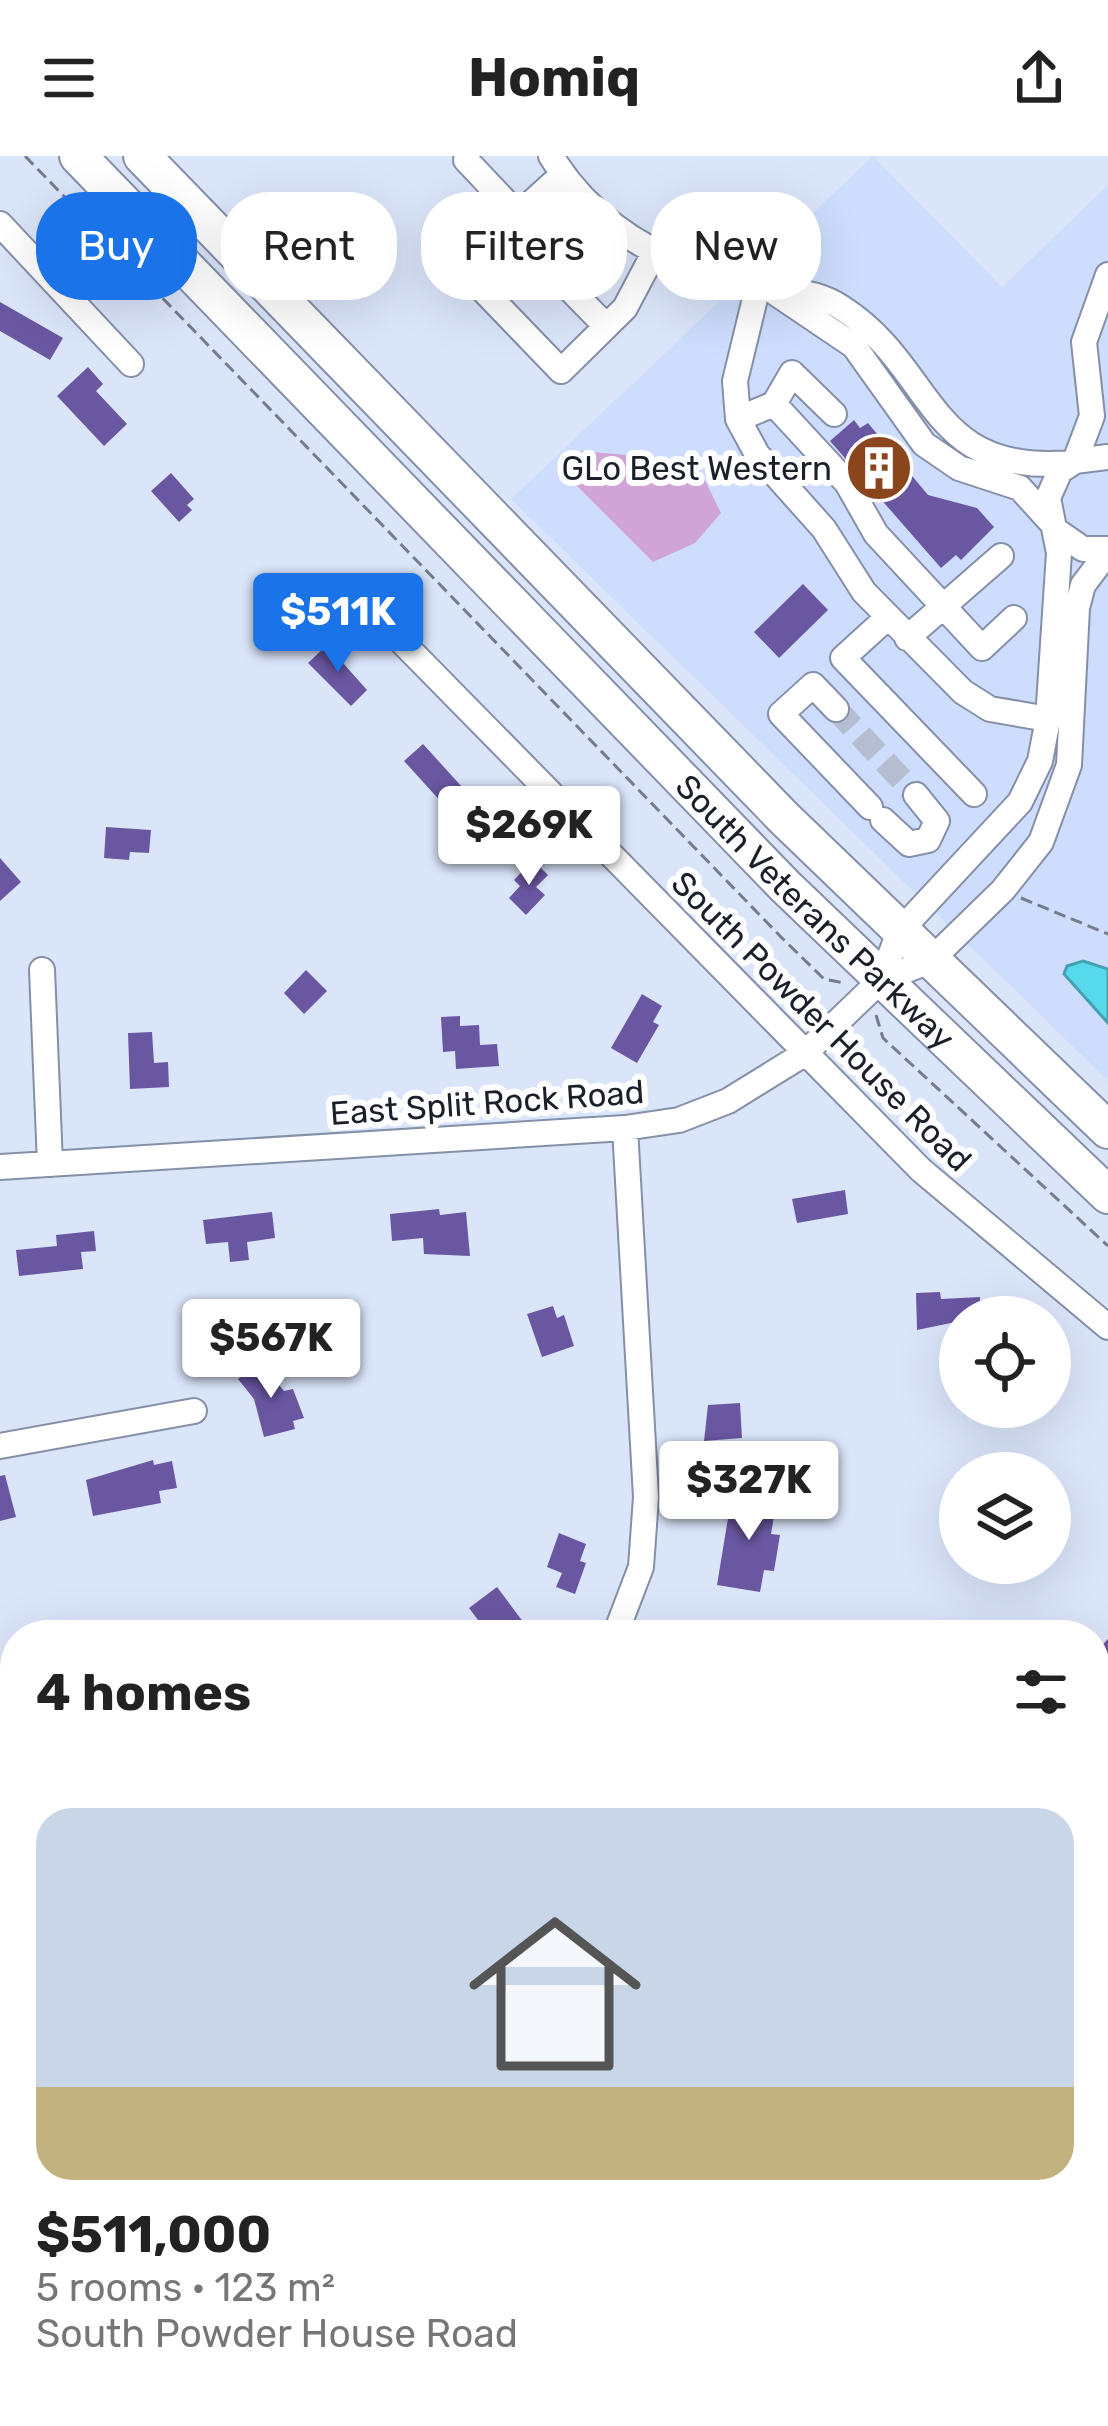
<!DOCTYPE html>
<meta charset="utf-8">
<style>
:root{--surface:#fff;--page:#f6f6f6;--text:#222;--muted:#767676;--accent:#1a73e8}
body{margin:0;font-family:Rubik,sans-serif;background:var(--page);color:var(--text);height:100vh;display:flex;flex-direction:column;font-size:45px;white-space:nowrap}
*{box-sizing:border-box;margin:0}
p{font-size:39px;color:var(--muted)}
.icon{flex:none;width:66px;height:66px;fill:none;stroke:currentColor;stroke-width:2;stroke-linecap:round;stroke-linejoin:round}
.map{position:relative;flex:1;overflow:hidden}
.sheet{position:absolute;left:0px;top:1464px;width:1110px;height:807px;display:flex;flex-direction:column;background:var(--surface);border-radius:48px 48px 0 0;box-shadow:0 12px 48px #0002}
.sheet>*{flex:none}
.hud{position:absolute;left:36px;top:36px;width:1038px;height:108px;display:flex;gap:24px}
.controls{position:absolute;left:939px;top:1140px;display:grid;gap:24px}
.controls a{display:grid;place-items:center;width:132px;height:132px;border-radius:50%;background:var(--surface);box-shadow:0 12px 48px #0002;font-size:60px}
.price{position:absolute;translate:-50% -102px;padding:0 27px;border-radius:12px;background:#fff;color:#222;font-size:39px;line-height:78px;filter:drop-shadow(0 3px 6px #0008)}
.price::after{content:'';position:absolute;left:50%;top:72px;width:36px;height:27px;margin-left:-18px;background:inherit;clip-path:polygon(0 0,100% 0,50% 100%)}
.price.selected{background:var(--accent);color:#fff}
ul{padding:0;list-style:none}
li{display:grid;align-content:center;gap:24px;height:636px;padding:0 36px}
li span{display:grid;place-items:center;height:372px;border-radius:36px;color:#555}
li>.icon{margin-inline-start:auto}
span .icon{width:216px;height:216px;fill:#fffc;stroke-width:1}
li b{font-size:51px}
h2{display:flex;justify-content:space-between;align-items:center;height:144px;padding:0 36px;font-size:51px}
.chip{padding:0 42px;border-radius:48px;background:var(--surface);box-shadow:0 12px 48px #0002;font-size:42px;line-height:108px}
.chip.selected{background:var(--accent);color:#fff}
header{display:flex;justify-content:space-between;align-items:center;height:156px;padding:0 36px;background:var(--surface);font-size:54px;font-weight:700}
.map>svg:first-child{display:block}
.built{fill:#ceddfe}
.green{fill:#d0a5d6}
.water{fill:#55d9eb;stroke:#44a1b1;stroke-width:3}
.building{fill:#6a57a2}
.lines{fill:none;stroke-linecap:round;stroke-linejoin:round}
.minor-tunnel{stroke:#b5bdd0;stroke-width:24;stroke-dasharray:24 12;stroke-linecap:butt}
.minor-casing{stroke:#8590a8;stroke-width:28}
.highway-casing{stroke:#8590a8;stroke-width:40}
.path{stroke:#757c8b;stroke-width:3;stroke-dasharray:12 6;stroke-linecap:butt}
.minor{stroke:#fff;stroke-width:24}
.highway{stroke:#fff;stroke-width:36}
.labels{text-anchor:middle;stroke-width:12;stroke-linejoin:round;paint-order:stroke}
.poi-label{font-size:33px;fill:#1b1f29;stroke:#fff;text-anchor:end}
.street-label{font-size:33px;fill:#1b1f29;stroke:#fff}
</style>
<header><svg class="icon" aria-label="menu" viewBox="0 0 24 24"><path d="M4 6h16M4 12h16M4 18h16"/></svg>Homiq<svg class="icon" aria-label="share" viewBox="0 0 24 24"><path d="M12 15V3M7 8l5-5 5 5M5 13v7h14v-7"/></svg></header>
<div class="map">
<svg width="1108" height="2270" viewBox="0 0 1108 2270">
<rect width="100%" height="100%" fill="#dbe5fa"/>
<path class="built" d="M 873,0 L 1002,131 L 1108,29 L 1108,925 L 511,343 Z"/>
<path class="green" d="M 581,295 L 661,302 L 700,314 L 721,357 L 695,387 L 653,406 L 563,316 Z"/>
<path class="water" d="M 1083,805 L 1108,813 L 1108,867 L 1064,818 L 1067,810 Z"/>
<path class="building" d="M 0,146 L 63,182 L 50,204 L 0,175 Z
M 88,211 L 103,228 L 96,235 L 127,268 L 104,290 L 57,240 Z
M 854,264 L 860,272 L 868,267 L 928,339 L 977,352 L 994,371 L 961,404 L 956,399 L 941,412 L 830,285 Z
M 171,317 L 194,343 L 187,349 L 192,354 L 179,366 L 151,335 Z
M 803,428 L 828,454 L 779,502 L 754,476 Z
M 327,489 L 367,534 L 351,550 L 308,507 Z
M 423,588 L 463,632 L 444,649 L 404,605 Z
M 106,671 L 151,674 L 149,697 L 130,696 L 129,704 L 104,702 Z
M 0,702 L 21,726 L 0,745 Z
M 533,704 L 548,719 L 536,731 L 545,739 L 526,759 L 509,742 L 520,730 L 514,724 Z
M 306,814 L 327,835 L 304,858 L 284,837 Z
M 642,838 L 662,850 L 653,866 L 659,869 L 637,907 L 611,892 Z
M 460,860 L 460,870 L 479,869 L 480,889 L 497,888 L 499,910 L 456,913 L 455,895 L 443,896 L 441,861 Z
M 152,876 L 154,907 L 168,906 L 169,931 L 130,933 L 128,877 Z
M 845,1034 L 848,1058 L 797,1067 L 792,1043 Z
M 439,1053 L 440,1059 L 466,1056 L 470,1100 L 424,1098 L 423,1082 L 392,1085 L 390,1058 Z
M 272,1056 L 275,1082 L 247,1086 L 249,1104 L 230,1106 L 228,1086 L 206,1088 L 203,1064 Z
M 94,1075 L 96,1095 L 81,1096 L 83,1113 L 19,1120 L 16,1094 L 57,1090 L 56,1079 Z
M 940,1136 L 941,1143 L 980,1141 L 980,1161 L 917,1174 L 916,1137 Z
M 553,1150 L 557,1162 L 564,1159 L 574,1190 L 542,1201 L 527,1158 Z
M 259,1205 L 284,1235 L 293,1233 L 304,1262 L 293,1265 L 295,1273 L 264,1281 L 254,1243 L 238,1223 Z
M 740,1247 L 742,1282 L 704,1285 L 708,1249 Z
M 782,1285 L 783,1306 L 731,1307 L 730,1286 Z
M 153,1304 L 154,1309 L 172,1305 L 177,1332 L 159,1335 L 161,1347 L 93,1360 L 86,1324 Z
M 5,1319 L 16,1361 L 0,1365 L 0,1320 Z
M 739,1335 L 777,1342 L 771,1378 L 780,1379 L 774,1415 L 764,1414 L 760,1436 L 717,1429 L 730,1350 L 736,1351 Z
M 559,1377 L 586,1388 L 580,1405 L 586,1407 L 575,1438 L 556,1431 L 562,1417 L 547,1411 Z
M 497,1431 L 533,1479 L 500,1479 L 491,1467 L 484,1472 L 469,1452 Z
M 1108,1483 L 1108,1524 L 1095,1511 L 1095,1496 Z
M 0,1735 L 15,1756 L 15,1787 L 0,1798 Z
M 15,1930 L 15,1977 L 0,1987 L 0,1941 Z
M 560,2256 L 576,2256 L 594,2270 L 548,2270 Z"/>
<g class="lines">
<path class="minor-tunnel" d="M 836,553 L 916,639"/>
<g class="minor-casing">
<path id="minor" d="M 551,0 C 598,77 676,115 763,131 C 793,137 815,134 842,152 C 937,213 925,320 1071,307
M 466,4 L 518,59
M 563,18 L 518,59 L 483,134 L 561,215 L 625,152 L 654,97
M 0,68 L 131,208
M 511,73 L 606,170
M 758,130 L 735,225 L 738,263 L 757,298 L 824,373 L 864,436 L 963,536 L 990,553 L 1048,563
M 774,136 L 854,190 L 924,288 L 959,312 L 1020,332 L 1049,364
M 774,248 L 847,327 L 876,378 L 982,492 L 1014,462
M 738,263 L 774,248 L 792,217 L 834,258
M 1075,305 L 1092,260 L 1084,186 L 1108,119
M 1057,375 L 1083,393 L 1108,393
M 888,461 L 843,502 L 974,638
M 907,482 L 1001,400
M 403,487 L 921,1014 L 1108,1171
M 836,553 L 813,529 L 781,558 L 870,651
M 883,664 L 909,688 L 928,684 L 937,665 L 916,639
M 42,814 L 50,1008
M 881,824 L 930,805 L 1003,734 L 1041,686 L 1069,609 L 1077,452 L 1083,429 L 1108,396
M 0,1011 L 625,972 L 679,964 L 728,945 L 804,898 L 881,824 L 899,776 L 1020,646 L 1040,605 L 1048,563 L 1059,397 L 1048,342 L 1060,315 L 1075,305 L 1108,301
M 0,1290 L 194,1255
M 615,1479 L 641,1411 L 646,1341 L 625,972
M 1095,1656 L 1108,1628
M 0,1864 L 15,1854
M 476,2270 L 485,2256"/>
</g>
<g class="highway-casing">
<g id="highway">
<path id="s1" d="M 78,0 L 785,730 L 1108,1039"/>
<path d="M 142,0 L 784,662 L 1108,974"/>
</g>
</g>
<path class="path" d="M 25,0 L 782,782 L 824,823 L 844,827
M 1021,742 L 1108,778
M 876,859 L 883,882 L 1108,1090"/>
<use href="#minor" class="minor"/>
<use href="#highway" class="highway"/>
</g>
<defs>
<g id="building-disc" transform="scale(3.45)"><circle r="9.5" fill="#8a451d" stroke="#fff"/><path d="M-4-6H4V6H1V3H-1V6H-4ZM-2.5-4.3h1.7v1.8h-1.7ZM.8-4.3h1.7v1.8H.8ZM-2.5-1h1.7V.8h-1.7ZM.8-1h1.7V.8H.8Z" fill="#fff"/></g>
</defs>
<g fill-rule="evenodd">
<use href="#building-disc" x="879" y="312"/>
</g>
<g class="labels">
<g class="poi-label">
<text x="832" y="324">GLo Best Western</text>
</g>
<g class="street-label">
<text dy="12" stroke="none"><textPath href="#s1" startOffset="1056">South Veterans Parkway</textPath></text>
<text transform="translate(822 865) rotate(45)" y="12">South Powder House Road</text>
<text transform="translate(487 946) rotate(-4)" y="12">East Split Rock Road</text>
</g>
</g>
</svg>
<div class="controls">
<a><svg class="icon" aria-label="locate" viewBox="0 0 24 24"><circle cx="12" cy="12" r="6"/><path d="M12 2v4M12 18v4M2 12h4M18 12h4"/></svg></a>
<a><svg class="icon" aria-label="layers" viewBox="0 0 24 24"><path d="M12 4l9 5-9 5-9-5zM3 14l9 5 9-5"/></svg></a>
</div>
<b class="price selected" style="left:338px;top:519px">$511K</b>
<b class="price" style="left:529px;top:732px">$269K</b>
<b class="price" style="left:271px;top:1245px">$567K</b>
<b class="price" style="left:749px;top:1387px">$327K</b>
<div class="hud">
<a class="chip selected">Buy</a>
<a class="chip">Rent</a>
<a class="chip">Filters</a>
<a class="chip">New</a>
</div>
<section class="sheet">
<h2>4 homes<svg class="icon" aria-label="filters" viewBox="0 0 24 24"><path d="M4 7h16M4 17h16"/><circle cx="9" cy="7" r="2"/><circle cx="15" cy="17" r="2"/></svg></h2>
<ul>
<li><span style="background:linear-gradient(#c9d6e8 75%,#c2b280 0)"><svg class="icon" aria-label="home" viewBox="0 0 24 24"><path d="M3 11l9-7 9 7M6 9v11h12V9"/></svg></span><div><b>$511,000</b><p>5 rooms · 123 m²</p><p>South Powder House Road</p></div></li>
</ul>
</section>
</div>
